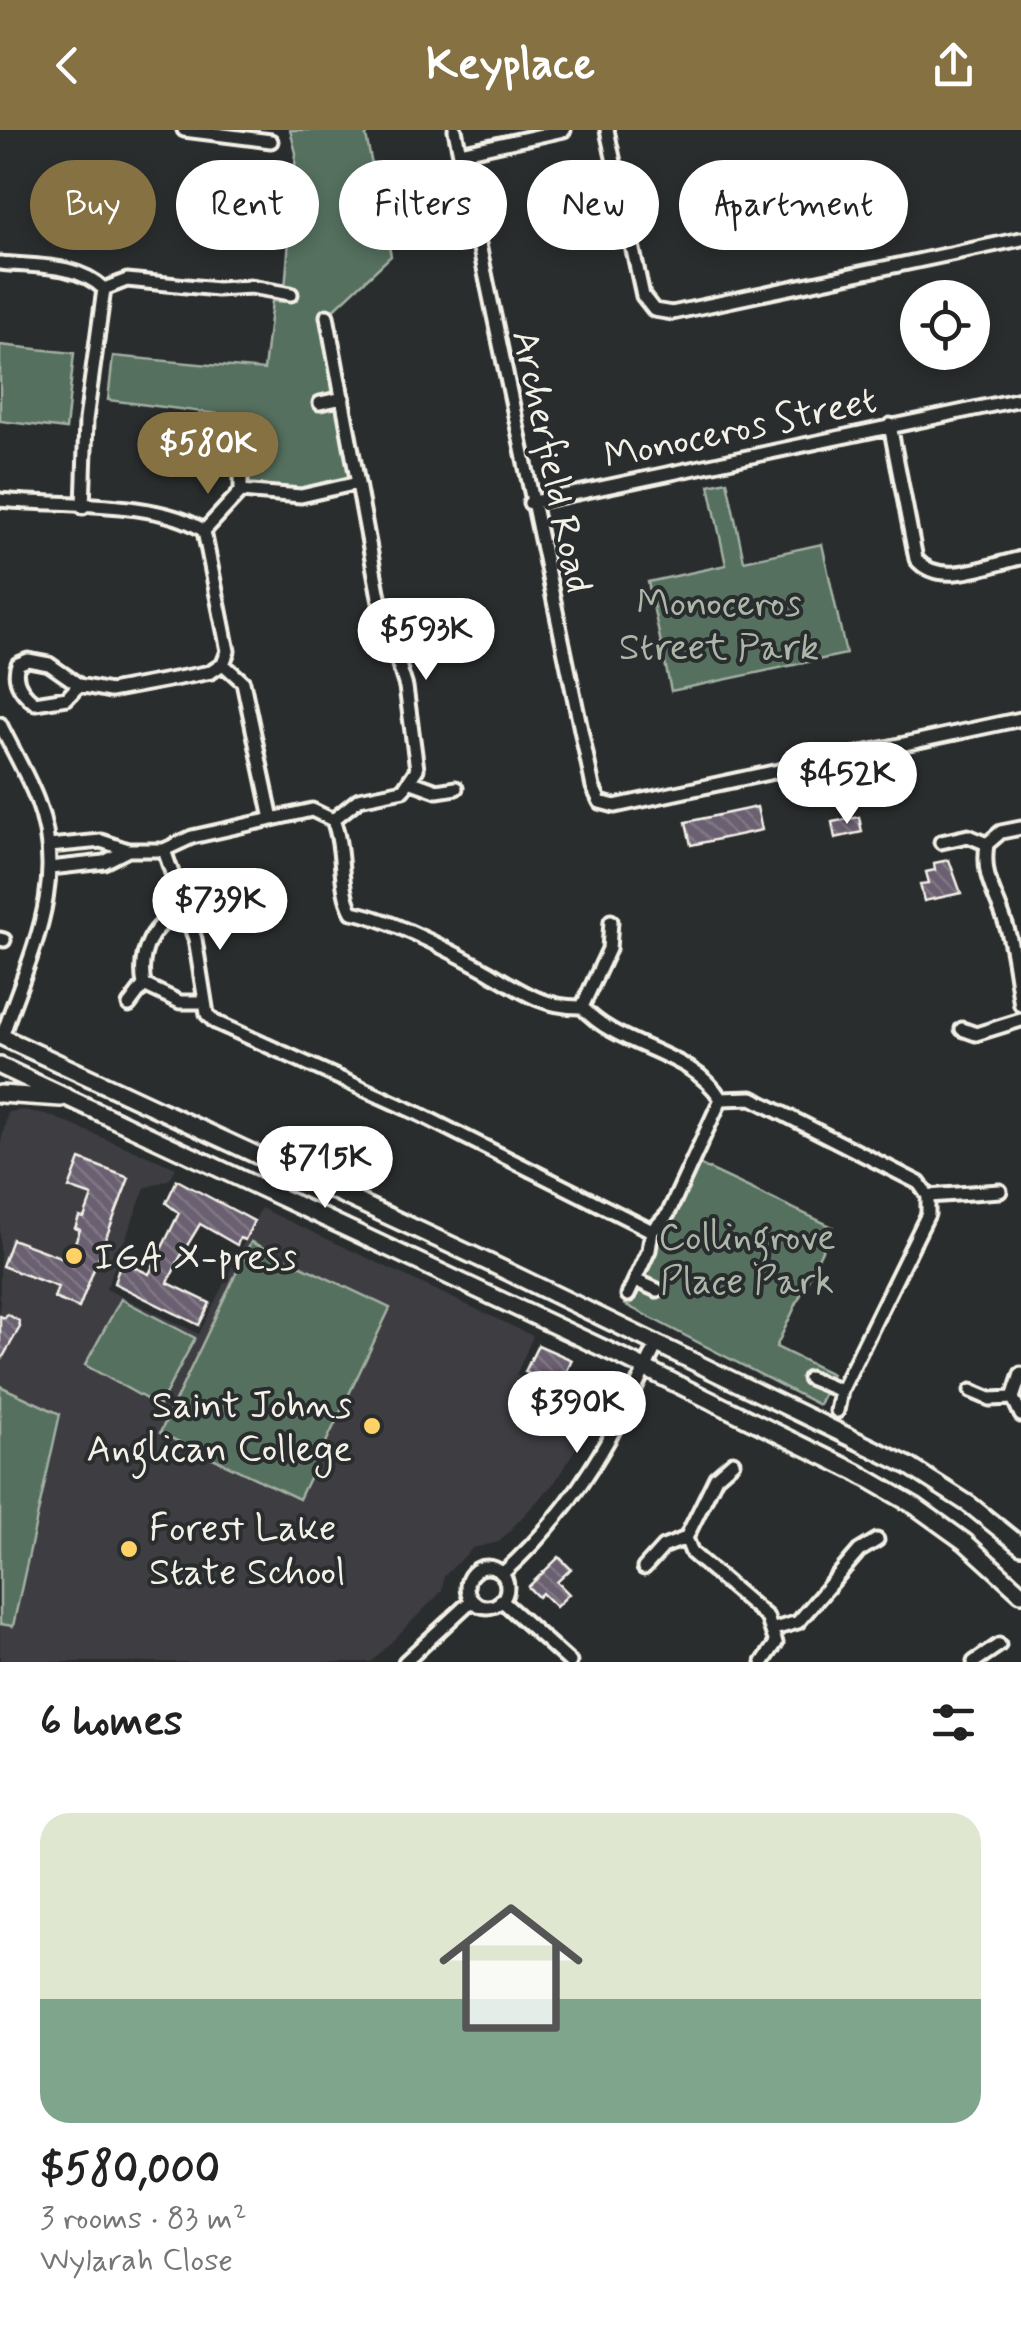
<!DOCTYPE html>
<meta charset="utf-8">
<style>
:root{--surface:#fff;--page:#f6f6f6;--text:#222;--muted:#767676;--accent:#857141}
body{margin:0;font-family:Mynerve,sans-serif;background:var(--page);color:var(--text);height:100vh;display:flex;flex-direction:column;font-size:38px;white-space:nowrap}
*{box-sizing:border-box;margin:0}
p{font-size:32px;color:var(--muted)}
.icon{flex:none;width:55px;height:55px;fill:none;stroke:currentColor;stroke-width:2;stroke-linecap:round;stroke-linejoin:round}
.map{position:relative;height:1532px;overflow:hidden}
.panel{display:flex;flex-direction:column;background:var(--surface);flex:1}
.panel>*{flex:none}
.banner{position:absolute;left:30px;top:30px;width:962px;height:90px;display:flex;gap:20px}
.tools{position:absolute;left:900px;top:150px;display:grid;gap:20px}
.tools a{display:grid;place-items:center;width:90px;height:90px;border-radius:50%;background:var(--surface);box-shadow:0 5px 15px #0003;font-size:50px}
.price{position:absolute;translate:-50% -85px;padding:0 22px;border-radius:35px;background:#fff;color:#222;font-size:32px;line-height:65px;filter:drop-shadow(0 2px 5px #0008)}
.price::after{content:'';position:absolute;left:50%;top:60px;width:30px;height:22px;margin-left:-15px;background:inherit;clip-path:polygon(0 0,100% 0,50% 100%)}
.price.selected{background:var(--accent);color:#fff}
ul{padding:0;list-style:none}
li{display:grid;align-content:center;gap:20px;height:530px;padding:0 40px}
li span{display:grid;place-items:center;height:310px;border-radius:30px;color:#555}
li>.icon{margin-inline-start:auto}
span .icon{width:180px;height:180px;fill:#fffc;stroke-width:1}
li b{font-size:42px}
h2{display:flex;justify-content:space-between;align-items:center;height:120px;padding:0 40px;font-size:42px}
.pill{padding:0 35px;border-radius:45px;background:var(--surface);box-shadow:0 5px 15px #0003;font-size:35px;line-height:90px}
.pill.selected{background:var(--accent);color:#fff}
header{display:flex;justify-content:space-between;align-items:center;height:130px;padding:0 40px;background:var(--accent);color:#fff;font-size:45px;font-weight:700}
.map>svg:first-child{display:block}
.built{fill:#3e3d42}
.green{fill:#54705f;stroke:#a4b0a4;stroke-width:2.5}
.building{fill:url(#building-back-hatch);stroke:#f4f1e8;stroke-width:2.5}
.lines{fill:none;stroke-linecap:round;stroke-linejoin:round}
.street-casing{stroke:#f4f1e8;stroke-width:19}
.secondary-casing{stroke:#f4f1e8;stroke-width:22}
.street{stroke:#2a2d2e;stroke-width:11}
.secondary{stroke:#2a2d2e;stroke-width:15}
.poi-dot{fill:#ffd166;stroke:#2a2d2e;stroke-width:4}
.labels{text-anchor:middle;stroke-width:8;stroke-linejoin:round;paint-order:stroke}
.street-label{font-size:38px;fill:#f4f1e8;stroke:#2a2d2e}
.park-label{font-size:38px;fill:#acb7aa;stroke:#2a2d2e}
.poi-label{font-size:38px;fill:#f4f1e8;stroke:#2a2d2e;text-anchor:start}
</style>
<header><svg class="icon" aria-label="back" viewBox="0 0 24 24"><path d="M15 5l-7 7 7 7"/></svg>Keyplace<svg class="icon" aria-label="share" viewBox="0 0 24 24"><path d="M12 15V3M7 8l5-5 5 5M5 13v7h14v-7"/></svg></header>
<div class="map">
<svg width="1021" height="1532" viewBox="0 0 1021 1532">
<defs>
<pattern id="building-back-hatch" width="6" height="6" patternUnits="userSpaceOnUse" patternTransform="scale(2.5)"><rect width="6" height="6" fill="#6b6171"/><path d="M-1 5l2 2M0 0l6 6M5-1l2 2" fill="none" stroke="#817885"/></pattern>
</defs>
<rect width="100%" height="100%" fill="#2a2d2e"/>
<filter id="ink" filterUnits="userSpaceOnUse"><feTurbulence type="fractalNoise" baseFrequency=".01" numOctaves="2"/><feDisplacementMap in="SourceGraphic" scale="20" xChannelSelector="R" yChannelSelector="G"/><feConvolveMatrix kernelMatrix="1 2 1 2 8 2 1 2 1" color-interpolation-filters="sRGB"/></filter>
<g filter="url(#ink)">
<path class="built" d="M 23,980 L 46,984 L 176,1038 L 170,1049 L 145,1058 L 106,1159 L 199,1204 L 261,1078 L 533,1206 L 516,1245 L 597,1284 L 555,1352 L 499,1412 L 473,1418 L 444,1446 L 442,1461 L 371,1532 L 0,1532 L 0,1016 L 8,982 Z"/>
<path class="green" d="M 290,0 L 370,0 L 366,6 L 391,126 L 327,186 L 358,353 L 301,366 L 241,361 L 241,300 L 234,286 L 108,270 L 113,226 L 264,240 L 272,171 L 284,172 L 296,23 Z
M 0,215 L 74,223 L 66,299 L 0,291 Z
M 727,351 L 744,431 L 822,414 L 846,524 L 671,561 L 648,452 L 726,435 L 709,355 Z
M 692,1031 L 833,1097 L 776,1217 L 832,1244 L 819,1275 L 624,1174 Z
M 251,1112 L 390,1178 L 299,1369 L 160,1303 Z
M 121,1169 L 195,1208 L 159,1276 L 85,1235 Z
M 0,1256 L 60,1284 L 13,1496 L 0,1494 Z"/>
<path class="building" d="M 757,677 L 762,700 L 691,715 L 686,692 Z
M 859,687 L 862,702 L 835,708 L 832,692 Z
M 949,730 L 961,763 L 924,771 L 920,754 L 929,753 L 926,742 L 935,740 L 934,733 Z
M 80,1029 L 129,1048 L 79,1178 L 54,1168 L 58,1157 L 2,1136 L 12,1109 L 68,1130 L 80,1100 L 75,1098 L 79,1087 L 84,1088 L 92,1066 L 69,1058 Z
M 177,1050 L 254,1091 L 245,1110 L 240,1108 L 237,1115 L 200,1094 L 179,1129 L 168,1153 L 210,1173 L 199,1195 L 114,1153 L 121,1131 L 149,1144 L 179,1083 L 166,1073 Z
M 7,1184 L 19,1191 L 20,1197 L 0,1232 L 0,1186 L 5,1188 Z
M 538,1215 L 572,1230 L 559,1258 L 525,1242 Z
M 559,1427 L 571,1439 L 557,1452 L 569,1464 L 556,1477 L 542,1463 L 538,1467 L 528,1457 Z"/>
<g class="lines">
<g class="street-casing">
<path id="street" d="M 184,0 L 271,11
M 455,0 L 593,657 L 600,672 L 615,676 L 1021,589
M 607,0 L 643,166 L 654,180 L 672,183 L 1021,109
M 460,23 L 564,0
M 0,133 C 36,137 77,133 104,159 L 86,290 L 83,377
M 104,159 L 127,150 L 217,159 L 251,157 L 291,164
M 327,186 L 381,478 L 406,557 L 417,639 L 403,660 L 359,669 L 333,690
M 320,273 L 343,268
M 890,295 L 916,429 C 939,458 989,435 1021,428
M 241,300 L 241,361 L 301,366 L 358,353
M 0,370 C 56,376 159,369 204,401 L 228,521 L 223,534 L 211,542 L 110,561 L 79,555
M 530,373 L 1021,269
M 204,401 L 241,361
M 28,530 L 49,534 L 79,555 L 67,568 L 35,573 C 23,564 12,551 18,534 Z
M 223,534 L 243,552 L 272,689
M 0,594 C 12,619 27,644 37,670 C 70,755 28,828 2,907
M 412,652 L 437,661 L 456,658
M 333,690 C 345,719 338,757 352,782 C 391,789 453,822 489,842 C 521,861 544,878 582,877 C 619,919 691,920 721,969 L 668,1084 L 652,1101 L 649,1120 L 628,1165
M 1021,698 L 1001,702 L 987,714 C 982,746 994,760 1004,789 C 1014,816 1016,847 1021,875
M 941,712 L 968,706 L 987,714
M 49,716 L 101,711 L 128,720
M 164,720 L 195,809 L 207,884 L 215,892 L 419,984 L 652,1101
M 50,738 L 104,732 L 128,720 L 164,720 L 192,707 L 312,680 L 333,690
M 184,783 C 152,791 138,823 144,855 L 180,872 L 204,872
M 0,809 L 4,810
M 129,875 L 144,855
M 582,877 L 609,819 L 611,791
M 962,899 L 976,904 L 1021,890
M 721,969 L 752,968 L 919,1053 L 928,1066 L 928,1084 L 841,1261 L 837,1281
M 928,1066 L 1000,1061
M 635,1150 L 657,1160
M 1021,1244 L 1013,1268 L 1021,1285
M 809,1248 L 841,1261
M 971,1261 L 990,1269 L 1013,1268
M 733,1332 L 716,1347 L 686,1408 L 692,1423 L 767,1487 L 776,1513 L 763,1532
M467 1457a20 20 0 1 1 40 0a20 20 0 1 1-40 0Z
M 644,1438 L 663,1417 L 686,1408
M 502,1444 C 578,1376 614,1304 657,1214
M 501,1470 L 570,1532
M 774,1499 L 798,1492 L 859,1421 L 877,1410
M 405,1532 L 472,1470
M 974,1532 L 999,1515"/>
</g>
<g class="secondary-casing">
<path id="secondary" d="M 0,906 L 494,1135 L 909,1336 L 970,1375 L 1021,1416
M 0,936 L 624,1228 L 856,1342 L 915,1376 L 965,1412 L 1021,1463
M 0,964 L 61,968"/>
</g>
<use href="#street" class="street"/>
<use href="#secondary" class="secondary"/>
</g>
</g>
<g class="poi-dot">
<circle cx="74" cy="1126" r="10"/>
<circle cx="372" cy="1296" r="10"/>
<circle cx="129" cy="1419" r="10"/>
</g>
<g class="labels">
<g class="street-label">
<text transform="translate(740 297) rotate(-12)" y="13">Monoceros Street</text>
<text transform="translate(553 331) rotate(78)" y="13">Archerfield Road</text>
</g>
<g class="park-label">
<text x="719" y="485">Monoceros<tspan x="719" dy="44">Street Park</tspan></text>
<text x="747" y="1119">Collingrove<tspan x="747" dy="44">Place Park</tspan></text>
</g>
<g class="poi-label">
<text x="94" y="1139">IGA X-press</text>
<text x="352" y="1287" text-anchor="end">Saint Johns<tspan x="352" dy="44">Anglican College</tspan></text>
<text x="149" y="1410">Forest Lake<tspan x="149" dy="44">State School</tspan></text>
</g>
</g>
</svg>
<div class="tools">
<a><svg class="icon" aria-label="locate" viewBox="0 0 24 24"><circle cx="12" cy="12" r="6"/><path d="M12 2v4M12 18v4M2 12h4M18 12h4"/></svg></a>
</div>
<b class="price selected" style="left:208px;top:367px">$580K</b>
<b class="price" style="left:426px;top:553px">$593K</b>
<b class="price" style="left:847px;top:697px">$452K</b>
<b class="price" style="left:220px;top:823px">$739K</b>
<b class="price" style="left:325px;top:1081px">$715K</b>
<b class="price" style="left:577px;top:1326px">$390K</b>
<div class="banner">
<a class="pill selected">Buy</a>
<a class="pill">Rent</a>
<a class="pill">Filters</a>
<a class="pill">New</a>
<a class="pill">Apartment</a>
</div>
</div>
<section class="panel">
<h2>6 homes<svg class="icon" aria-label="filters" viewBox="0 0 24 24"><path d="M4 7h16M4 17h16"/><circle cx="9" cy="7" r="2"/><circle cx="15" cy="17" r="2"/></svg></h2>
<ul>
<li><span style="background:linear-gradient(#dfe7d0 60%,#7fa58c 0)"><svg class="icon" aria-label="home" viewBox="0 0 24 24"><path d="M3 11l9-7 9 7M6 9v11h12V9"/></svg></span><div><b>$580,000</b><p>3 rooms · 83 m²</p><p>Wylarah Close</p></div></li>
</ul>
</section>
